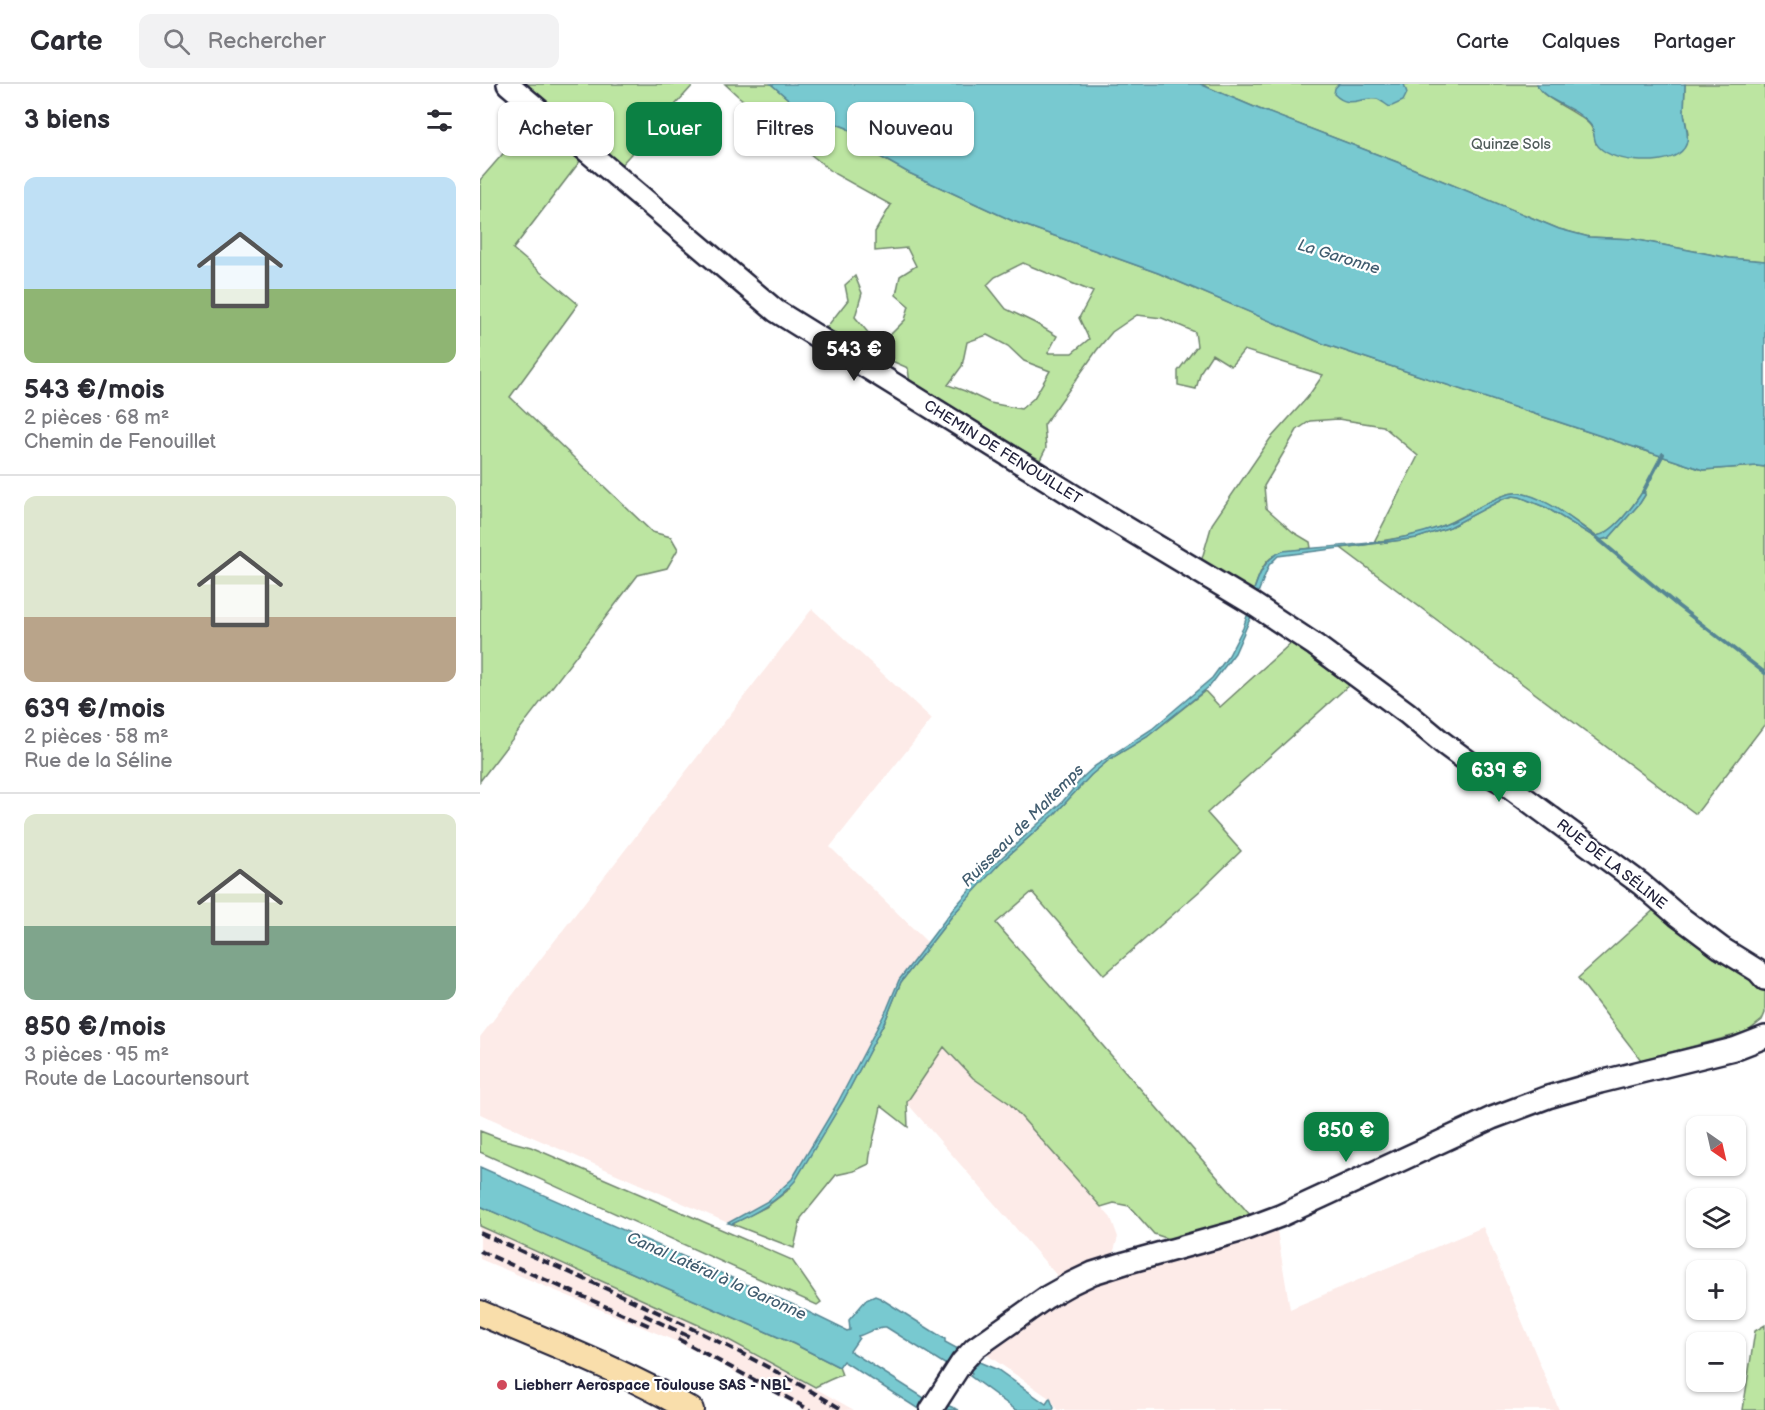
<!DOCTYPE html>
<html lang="fr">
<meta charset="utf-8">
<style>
:root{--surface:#fff;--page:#f2f2f3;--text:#2b2b33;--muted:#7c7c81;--line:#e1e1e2;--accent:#0b8043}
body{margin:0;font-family:"Balsamiq Sans",sans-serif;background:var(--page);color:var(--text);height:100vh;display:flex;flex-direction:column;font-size:22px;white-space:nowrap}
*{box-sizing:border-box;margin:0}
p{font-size:20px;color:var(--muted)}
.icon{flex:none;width:33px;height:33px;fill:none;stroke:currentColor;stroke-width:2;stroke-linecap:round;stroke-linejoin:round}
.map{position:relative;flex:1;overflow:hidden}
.panel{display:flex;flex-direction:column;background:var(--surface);width:480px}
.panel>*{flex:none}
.top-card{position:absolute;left:18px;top:18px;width:570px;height:54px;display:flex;gap:12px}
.needle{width:39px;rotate:146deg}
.buttons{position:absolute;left:1206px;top:1032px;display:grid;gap:12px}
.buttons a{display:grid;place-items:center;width:60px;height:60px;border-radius:12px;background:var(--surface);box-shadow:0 2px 4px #0004;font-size:30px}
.price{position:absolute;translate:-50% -51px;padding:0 14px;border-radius:12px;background:var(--accent);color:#fff;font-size:20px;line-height:39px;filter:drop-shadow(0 2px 3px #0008)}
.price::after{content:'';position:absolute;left:50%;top:36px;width:18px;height:14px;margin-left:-9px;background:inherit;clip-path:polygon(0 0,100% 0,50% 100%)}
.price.current{background:#222;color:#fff}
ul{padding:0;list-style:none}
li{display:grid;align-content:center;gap:12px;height:318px;padding:0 24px}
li+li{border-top:2px solid var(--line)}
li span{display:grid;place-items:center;height:186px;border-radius:12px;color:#555}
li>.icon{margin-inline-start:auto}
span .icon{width:108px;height:108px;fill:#fffc;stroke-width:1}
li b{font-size:26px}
h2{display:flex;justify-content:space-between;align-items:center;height:72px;padding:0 24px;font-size:26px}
.pill{padding:0 21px;border-radius:12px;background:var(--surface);box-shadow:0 2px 4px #0004;font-size:21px;line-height:54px}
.pill.current{background:var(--accent);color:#fff}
header{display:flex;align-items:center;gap:36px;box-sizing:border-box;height:84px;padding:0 30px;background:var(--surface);border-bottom:2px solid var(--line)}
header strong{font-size:28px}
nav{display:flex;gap:33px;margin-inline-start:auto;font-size:21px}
.search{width:420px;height:54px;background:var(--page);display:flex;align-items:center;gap:15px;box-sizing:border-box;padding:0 21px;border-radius:12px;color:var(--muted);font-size:22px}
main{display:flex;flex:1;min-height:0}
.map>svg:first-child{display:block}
.built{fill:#fdebe8}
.green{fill:#bce5a1;stroke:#6f846e;stroke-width:1.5;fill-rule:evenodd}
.water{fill:#78c9d0;stroke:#568694;stroke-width:1.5}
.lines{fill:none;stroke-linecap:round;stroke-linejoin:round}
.stream{stroke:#568694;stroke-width:4}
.secondary-casing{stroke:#22223b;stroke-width:26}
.primary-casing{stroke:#22223b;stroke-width:28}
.secondary{stroke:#fff;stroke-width:21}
.primary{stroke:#f9deab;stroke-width:24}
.rail{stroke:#22223b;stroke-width:4;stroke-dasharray:9 4.5;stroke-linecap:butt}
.poi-dot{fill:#d1495b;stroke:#fff;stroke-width:2}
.labels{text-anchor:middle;stroke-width:4.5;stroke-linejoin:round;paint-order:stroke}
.park-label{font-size:15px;fill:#505c5a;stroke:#fff}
.street-label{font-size:15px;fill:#22223b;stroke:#fff}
.poi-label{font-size:15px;font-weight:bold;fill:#22223b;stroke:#fff;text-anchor:start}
.water-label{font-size:16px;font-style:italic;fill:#405c6f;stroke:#fff}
</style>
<header>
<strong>Carte</strong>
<div class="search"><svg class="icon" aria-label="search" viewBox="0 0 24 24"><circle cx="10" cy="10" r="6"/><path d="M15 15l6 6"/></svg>Rechercher</div>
<nav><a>Carte</a><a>Calques</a><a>Partager</a></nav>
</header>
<main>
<section class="panel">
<h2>3 biens<svg class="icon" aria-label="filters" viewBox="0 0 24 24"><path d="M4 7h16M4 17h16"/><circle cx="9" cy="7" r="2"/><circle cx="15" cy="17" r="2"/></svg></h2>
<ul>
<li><span style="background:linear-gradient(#bfe0f5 60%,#8fb573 0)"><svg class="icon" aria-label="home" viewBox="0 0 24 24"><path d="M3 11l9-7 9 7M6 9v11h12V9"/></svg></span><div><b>543 €/mois</b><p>2 pièces · 68 m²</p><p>Chemin de Fenouillet</p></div></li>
<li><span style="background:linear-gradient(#dfe7d0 65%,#b9a48a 0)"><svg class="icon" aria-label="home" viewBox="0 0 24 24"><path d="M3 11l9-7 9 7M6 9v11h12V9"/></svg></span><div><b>639 €/mois</b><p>2 pièces · 58 m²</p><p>Rue de la Séline</p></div></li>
<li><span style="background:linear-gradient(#dfe7d0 60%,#7fa58c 0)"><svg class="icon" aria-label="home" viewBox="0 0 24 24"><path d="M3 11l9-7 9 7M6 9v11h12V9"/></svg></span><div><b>850 €/mois</b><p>3 pièces · 95 m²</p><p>Route de Lacourtensourt</p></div></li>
</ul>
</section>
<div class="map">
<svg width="1285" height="1326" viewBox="0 0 1285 1326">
<rect width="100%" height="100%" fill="#fff"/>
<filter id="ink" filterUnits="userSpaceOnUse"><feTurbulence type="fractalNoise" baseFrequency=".0167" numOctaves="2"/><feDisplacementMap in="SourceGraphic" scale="12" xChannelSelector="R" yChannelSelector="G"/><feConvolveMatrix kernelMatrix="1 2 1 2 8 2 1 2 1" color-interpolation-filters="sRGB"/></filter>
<g filter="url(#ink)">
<path class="built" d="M 332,525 L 452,635 L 350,763 L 447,858 L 419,896 L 407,925 L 357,1020 L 312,1095 L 288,1117 L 248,1139 L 0,1030 L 0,953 Z
M 464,962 L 493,994 L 529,1019 L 631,1134 L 638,1153 L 633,1170 L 622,1176 L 595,1184 L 579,1194 L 427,1019 Z
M 796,1141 L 810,1225 L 1003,1143 L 1079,1326 L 577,1326 L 572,1316 L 503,1268 L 585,1211 L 619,1196 Z
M 0,1142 L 236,1249 L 374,1326 L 324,1326 L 296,1310 L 200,1259 L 0,1175 Z"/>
<path class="green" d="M 43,0 L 214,0 L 140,82 Z
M 245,0 L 291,0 L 321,26 L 367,44 L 384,64 L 429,89 L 533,137 L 678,189 L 844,260 L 1223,386 L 1277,382 L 1285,383 L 1285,640 L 1216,730 L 861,464 L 937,454 L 970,443 L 1023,415 L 1033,412 L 1040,413 L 1067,424 L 1119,456 L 1129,454 L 1160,419 L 1165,411 L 1164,406 C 1154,420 1133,451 1116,452 C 1097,439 1057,407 1034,409 C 1019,410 979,435 962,442 C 941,452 917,454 894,458 L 938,372 L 903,342 L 858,335 L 830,337 L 817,346 L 784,402 L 786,424 L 813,448 L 830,458 L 831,464 C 789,469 785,470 772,512 L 721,478 L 732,440 L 790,355 L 827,314 L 843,291 L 764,266 L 751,282 L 732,270 L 721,287 L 716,305 L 698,301 L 698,287 L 717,262 L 715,248 L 682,234 L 657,231 L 632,248 L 617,266 L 564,341 L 566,364 L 560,376 L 430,300 L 428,284 L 366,257 L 346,244 L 368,216 L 365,201 L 375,192 L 382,209 L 375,233 L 390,251 L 404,257 L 425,236 L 429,222 L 416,211 L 420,192 L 436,182 L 427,164 L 395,167 L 395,148 L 411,121 L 355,90 L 258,12 ZM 543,179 L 613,208 L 599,234 L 609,255 L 592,269 L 568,269 L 577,252 L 555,239 L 526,225 L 507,201 L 515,193 ZM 507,251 L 528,262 L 544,277 L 570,287 L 554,314 L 541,325 L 510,319 L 485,307 L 468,301 L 482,282 L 487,258 Z
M 720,0 L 1057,0 C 1060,15 1099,27 1110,41 C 1114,46 1115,54 1116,60 L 1208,50 L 1204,29 L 1205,0 L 1285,0 L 1285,177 L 1249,174 L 1153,155 L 1109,153 L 1079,145 L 917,78 L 779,25 Z
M 56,32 L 104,72 L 33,165 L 98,220 L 30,313 L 172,448 L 191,453 L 198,465 L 187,484 L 158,491 L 0,697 L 0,96 Z
M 811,559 L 869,601 L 727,729 L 761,767 L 722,805 L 624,891 L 552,808 L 516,839 L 771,1132 L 695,1157 L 674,1150 L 649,1122 L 634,1119 L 621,1123 L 529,1019 L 493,994 L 464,963 L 427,1018 L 428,1043 L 401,1022 C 398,1042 390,1060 389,1080 L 374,1087 L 356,1091 L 321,1134 L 314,1164 L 252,1140 L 286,1123 L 307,1107 L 363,1017 L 406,935 L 421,898 L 427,890 L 472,832 L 502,797 L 520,779 L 574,731 L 611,691 L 630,675 L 667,653 L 725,607 L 740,623 Z
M 1177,823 L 1273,895 L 1285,908 L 1285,929 L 1282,936 L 1267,948 L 1161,976 L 1098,894 Z
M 0,1047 L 21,1055 L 51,1063 L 312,1176 L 341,1218 L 337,1221 L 0,1068 Z
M 0,1122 L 314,1260 L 359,1283 L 362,1291 C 352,1294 344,1299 335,1303 L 236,1249 L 0,1142 Z
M 1285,1241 L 1285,1326 L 1263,1326 L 1275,1247 Z"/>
<path class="water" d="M 291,0 L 720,0 L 779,25 L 917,78 L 1079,145 L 1109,153 L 1153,155 L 1249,174 L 1285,177 L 1285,383 L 1277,382 L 1223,386 L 844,260 L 678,189 L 533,137 L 429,89 L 384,64 L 367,44 L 321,26 Z
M 859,0 L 924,0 L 927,9 L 923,17 L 910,23 C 906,21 901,16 897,15 C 881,12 870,26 854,10 L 855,4 Z
M 1057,0 L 1205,0 C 1205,9 1204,19 1204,28 C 1205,43 1214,60 1198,70 C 1181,82 1127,79 1116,59 C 1114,55 1114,50 1113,45 C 1111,39 1102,33 1097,29 C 1086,21 1060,13 1057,0 Z
M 1164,405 L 1165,411 L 1160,419 L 1129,454 L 1119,456 L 1067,424 L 1040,413 L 1033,412 L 1023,415 L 970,443 L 937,454 L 798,472 L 789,481 L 776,514 L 772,512 C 778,493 784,474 803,467 C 860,461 922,461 974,437 C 988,430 1022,408 1036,409 C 1063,410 1094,437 1115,452 C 1133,451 1155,420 1164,405 Z
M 769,526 L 773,528 L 755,569 L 730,602 L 667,653 L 630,675 L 611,691 L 574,731 L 520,779 L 472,832 L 421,898 L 406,935 L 363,1017 L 315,1097 C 298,1117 276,1129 252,1140 L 248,1139 L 288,1117 L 312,1095 L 357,1020 L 407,925 L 419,896 L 474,824 L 505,789 L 583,717 L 603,693 L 615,682 L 672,645 L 732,594 L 749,571 L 763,544 Z
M 0,1083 L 316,1222 L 367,1247 L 370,1246 L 369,1236 L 386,1216 L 395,1212 L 400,1214 L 465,1255 L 465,1258 L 476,1264 L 480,1264 L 480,1271 L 497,1281 L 499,1278 L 518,1286 L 566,1320 L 570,1314 L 574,1324 L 573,1326 L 536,1326 L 490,1292 L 492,1289 L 475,1278 L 471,1284 L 406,1243 C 396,1242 387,1250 378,1252 L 379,1254 L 370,1267 L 452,1319 L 462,1319 L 479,1326 L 440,1326 L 363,1277 L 359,1283 L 314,1260 L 0,1122 Z"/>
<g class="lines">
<path class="stream" d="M 1163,408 L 1183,370
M 1117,454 L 1198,522 L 1285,589"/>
<g class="secondary-casing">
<path id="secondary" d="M 28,0 L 296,227 L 610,422 L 773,520 L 835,561 L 927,629 L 963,659 L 997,684 L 1027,701 L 1161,800 L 1197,831 L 1241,864 L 1278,887 L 1285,895
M 451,1326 L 482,1278 L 495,1264 L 567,1213 L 592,1199 L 613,1189 L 645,1179 L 760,1147 L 800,1132 L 1012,1034 L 1068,1013 L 1120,998 L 1254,965 L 1285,953"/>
</g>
<g class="primary-casing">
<path id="primary" d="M 0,1229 C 71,1259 144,1287 211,1326"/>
</g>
<use href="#secondary" class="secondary"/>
<use href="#primary" class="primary"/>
<path class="rail" d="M 0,1149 C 123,1203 248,1256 363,1326
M 0,1167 L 170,1242
M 164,1231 L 210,1253
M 198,1255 L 330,1326"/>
</g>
</g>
<circle class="poi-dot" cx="22" cy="1301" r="6"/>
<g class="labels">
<g class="park-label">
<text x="1031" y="65">Quinze Sols</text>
</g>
<g class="street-label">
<text transform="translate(523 368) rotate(32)" y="5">CHEMIN DE FENOUILLET</text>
<text transform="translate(1132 780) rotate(38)" y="5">RUE DE LA SÉLINE</text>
</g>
<g class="poi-label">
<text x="34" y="1306">Liebherr Aerospace Toulouse SAS - NBL</text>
</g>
<g class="water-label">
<text transform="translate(859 172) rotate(17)" y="6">La Garonne</text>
<text transform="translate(542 741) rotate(-45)" y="6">Ruisseau de Maltemps</text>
<text transform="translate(237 1191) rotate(24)" y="6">Canal Latéral à la Garonne</text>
</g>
</g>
</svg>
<div class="buttons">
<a><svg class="needle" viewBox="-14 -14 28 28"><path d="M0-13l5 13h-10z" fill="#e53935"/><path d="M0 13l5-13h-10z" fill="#7c7c81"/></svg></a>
<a><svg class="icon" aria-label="layers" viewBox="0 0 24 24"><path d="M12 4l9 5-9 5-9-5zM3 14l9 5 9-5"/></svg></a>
<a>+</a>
<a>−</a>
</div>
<b class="price current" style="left:374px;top:298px">543 €</b>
<b class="price" style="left:1019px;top:719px">639 €</b>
<b class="price" style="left:866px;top:1079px">850 €</b>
<div class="top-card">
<a class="pill">Acheter</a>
<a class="pill current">Louer</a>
<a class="pill">Filtres</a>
<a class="pill">Nouveau</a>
</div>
</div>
</main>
